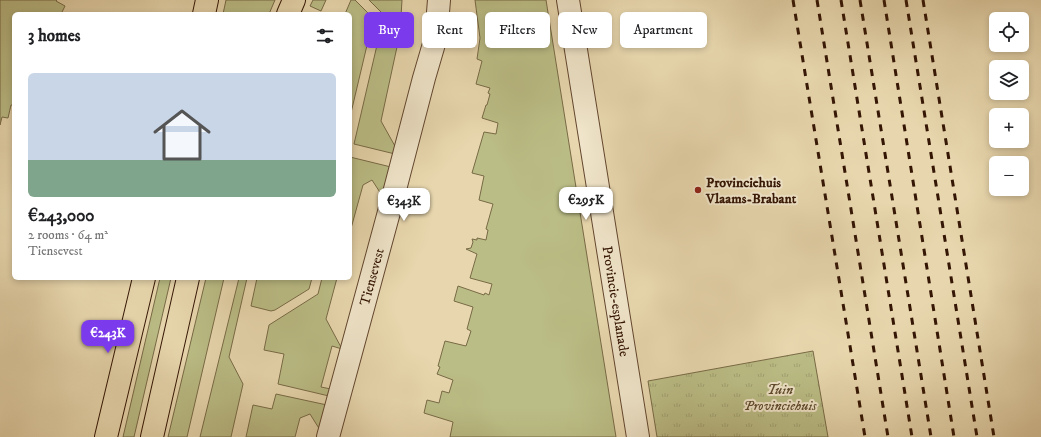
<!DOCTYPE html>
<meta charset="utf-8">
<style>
:root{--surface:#fff;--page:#f6f6f6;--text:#202124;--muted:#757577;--line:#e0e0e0;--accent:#7c3aed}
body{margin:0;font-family:"IM FELL DW Pica",serif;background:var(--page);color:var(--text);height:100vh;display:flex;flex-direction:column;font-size:15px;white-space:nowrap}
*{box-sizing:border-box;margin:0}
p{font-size:13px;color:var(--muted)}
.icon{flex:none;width:22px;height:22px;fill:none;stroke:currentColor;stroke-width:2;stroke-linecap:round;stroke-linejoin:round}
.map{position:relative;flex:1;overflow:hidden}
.details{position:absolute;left:12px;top:12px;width:340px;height:268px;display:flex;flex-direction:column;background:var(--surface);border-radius:6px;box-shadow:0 2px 6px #0003}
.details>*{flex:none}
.top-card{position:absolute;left:364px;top:12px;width:380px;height:36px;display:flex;gap:8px}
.controls{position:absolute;left:989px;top:12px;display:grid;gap:8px}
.controls a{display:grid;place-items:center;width:40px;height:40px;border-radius:6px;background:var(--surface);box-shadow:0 2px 6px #0003;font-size:20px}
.price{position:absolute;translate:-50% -34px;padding:0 9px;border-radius:8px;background:#fff;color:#222;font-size:13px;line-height:26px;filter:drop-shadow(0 1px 2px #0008)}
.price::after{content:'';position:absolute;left:50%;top:24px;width:12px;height:9px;margin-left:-6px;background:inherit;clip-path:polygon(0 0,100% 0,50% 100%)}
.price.active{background:var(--accent);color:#fff}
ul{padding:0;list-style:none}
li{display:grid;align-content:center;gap:8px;height:212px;padding:0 16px}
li+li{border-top:1px solid var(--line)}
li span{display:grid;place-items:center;height:124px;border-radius:6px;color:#555}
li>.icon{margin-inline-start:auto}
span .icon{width:72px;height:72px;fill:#fffc;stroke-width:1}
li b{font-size:17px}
h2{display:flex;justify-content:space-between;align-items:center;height:48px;padding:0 16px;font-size:17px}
.tag{padding:0 14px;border-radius:6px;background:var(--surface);box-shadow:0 2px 6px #0003;font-size:14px;line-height:36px}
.tag.active{background:var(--accent);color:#fff}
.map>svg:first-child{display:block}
.green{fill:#bbbd86;stroke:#786a46}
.park{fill:url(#park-tufts);stroke:#786a46}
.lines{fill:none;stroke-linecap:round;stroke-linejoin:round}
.minor-casing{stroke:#62462f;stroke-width:24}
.major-casing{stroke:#351605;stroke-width:24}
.minor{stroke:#f0e5ca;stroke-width:22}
.major{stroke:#e8d7ae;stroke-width:22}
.rail{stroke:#351605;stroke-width:3;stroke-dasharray:7 7;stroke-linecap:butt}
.poi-dot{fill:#8f2418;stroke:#f0e5ca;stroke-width:1.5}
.labels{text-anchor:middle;stroke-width:4;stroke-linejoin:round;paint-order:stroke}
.poi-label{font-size:14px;font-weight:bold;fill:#351605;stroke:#f0e5ca;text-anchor:start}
.street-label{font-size:14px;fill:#351605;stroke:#f0e5ca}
.park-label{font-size:14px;font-style:italic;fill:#5d482c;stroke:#f0e5ca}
</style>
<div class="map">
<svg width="1041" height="437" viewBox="0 0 1041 437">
<defs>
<pattern id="park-tufts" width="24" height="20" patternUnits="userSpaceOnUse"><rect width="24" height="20" fill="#bbbd86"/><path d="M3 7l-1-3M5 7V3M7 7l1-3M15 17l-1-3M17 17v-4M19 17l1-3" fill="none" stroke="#a1a272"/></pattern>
</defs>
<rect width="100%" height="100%" fill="#e8d7ae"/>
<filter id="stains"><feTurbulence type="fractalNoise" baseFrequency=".005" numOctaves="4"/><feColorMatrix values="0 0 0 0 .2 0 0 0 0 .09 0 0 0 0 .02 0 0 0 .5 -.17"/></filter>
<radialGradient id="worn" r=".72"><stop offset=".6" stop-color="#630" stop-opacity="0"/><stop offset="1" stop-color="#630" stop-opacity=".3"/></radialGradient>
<path class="green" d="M 0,0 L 57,0 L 56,1 L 65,6 L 61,14 L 14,14 L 14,105 L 11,105 L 8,118 L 2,117 L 0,125 Z
M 226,0 L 275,0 L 269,14 L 223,14 Z
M 313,0 L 326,0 L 321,11 L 310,6 Z
M 351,0 L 355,0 L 371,16 L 373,20 L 350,117 L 350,14 L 345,14 Z
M 369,0 L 402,0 L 400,33 L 381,121 L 396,148 L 395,154 L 354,144 L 384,15 Z
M 475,0 L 546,0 L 616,437 L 450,437 L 453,422 L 424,413 L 427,400 L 439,403 L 442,391 L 449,393 L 453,380 L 437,374 L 440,367 L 438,366 L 445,341 L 466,346 L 471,331 L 467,329 L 473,307 L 454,301 L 458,286 L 484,295 L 485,293 L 489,295 L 492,284 L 470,278 L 477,254 L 466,249 L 471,248 L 473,242 L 472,239 L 477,240 L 477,238 L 486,240 L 488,230 L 486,229 L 493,204 L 479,200 L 484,176 L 472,173 L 484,132 L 496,134 L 498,123 L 482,118 L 486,105 L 487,105 L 490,94 L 488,93 L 490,88 L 476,84 L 482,61 L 477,59 L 480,38 Z
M 350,157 L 391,167 L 383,197 L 372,180 L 363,185 L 350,232 Z
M 160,278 L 171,278 L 134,437 L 123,437 Z
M 206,278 L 224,278 L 187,437 L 168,437 Z
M 239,278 L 247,278 L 229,357 L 243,384 L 231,437 L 200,437 Z
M 257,278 L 312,278 L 309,289 L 275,310 L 271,311 L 251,306 Z
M 322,278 L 337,278 L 326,319 L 342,349 L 332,346 L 321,387 L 331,389 L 329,396 L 278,384 L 284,354 L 264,350 L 269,325 L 318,294 Z
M 276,394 L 327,405 L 320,430 L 310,414 L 300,418 L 295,437 L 246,437 L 253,405 L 272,409 Z"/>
<path class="park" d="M 813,351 L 828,437 L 657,437 L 648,381 Z"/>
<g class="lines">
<g class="minor-casing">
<g id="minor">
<path id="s1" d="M 568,0 L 638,437"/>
<path id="s2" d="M 328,437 L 392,201 L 424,78 L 436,37 L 439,0"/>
</g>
</g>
<g class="major-casing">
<path id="major" d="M 204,14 L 207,0
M 288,14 L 294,0
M 106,437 L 144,278
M 152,437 L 188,278"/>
</g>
<use href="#minor" class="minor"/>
<use href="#major" class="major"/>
<path class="rail" d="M 793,0 L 865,437
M 817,0 L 888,437
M 841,0 L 912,437
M 860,0 L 931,437
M 884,0 L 954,437
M 906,0 L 977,437
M 923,0 L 994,437"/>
</g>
<circle class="poi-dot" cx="698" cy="190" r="4"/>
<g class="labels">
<g class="poi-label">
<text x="706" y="187">Provinciehuis<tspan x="706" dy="16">Vlaams-Brabant</tspan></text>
</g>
<g class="street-label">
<text dy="5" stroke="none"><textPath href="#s2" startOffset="166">Tiensevest</textPath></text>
<text dy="5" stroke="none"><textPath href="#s1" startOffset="305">Provincie-esplanade</textPath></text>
</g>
<g class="park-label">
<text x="780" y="394">Tuin<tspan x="780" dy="16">Provinciehuis</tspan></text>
</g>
</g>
<rect width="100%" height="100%" filter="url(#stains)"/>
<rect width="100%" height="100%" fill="url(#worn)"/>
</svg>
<div class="controls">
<a><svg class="icon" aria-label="locate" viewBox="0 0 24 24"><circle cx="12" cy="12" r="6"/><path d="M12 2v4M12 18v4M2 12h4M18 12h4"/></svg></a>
<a><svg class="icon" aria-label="layers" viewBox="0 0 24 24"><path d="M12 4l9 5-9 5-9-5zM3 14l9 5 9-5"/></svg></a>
<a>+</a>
<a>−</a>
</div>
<b class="price" style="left:586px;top:221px">€295K</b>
<b class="price" style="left:404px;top:222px">€343K</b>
<b class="price active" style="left:108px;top:354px">€243K</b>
<div class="top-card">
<a class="tag active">Buy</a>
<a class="tag">Rent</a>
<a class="tag">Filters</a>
<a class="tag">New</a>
<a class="tag">Apartment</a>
</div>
<section class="details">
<h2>3 homes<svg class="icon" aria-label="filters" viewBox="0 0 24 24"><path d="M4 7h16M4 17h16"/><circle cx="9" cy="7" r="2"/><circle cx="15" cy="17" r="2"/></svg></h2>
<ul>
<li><span style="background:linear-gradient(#c9d6e8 70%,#7fa58c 0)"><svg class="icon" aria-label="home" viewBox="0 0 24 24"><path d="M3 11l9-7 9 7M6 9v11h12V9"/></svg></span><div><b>€243,000</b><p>2 rooms · 64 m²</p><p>Tiensevest</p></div></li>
</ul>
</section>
</div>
